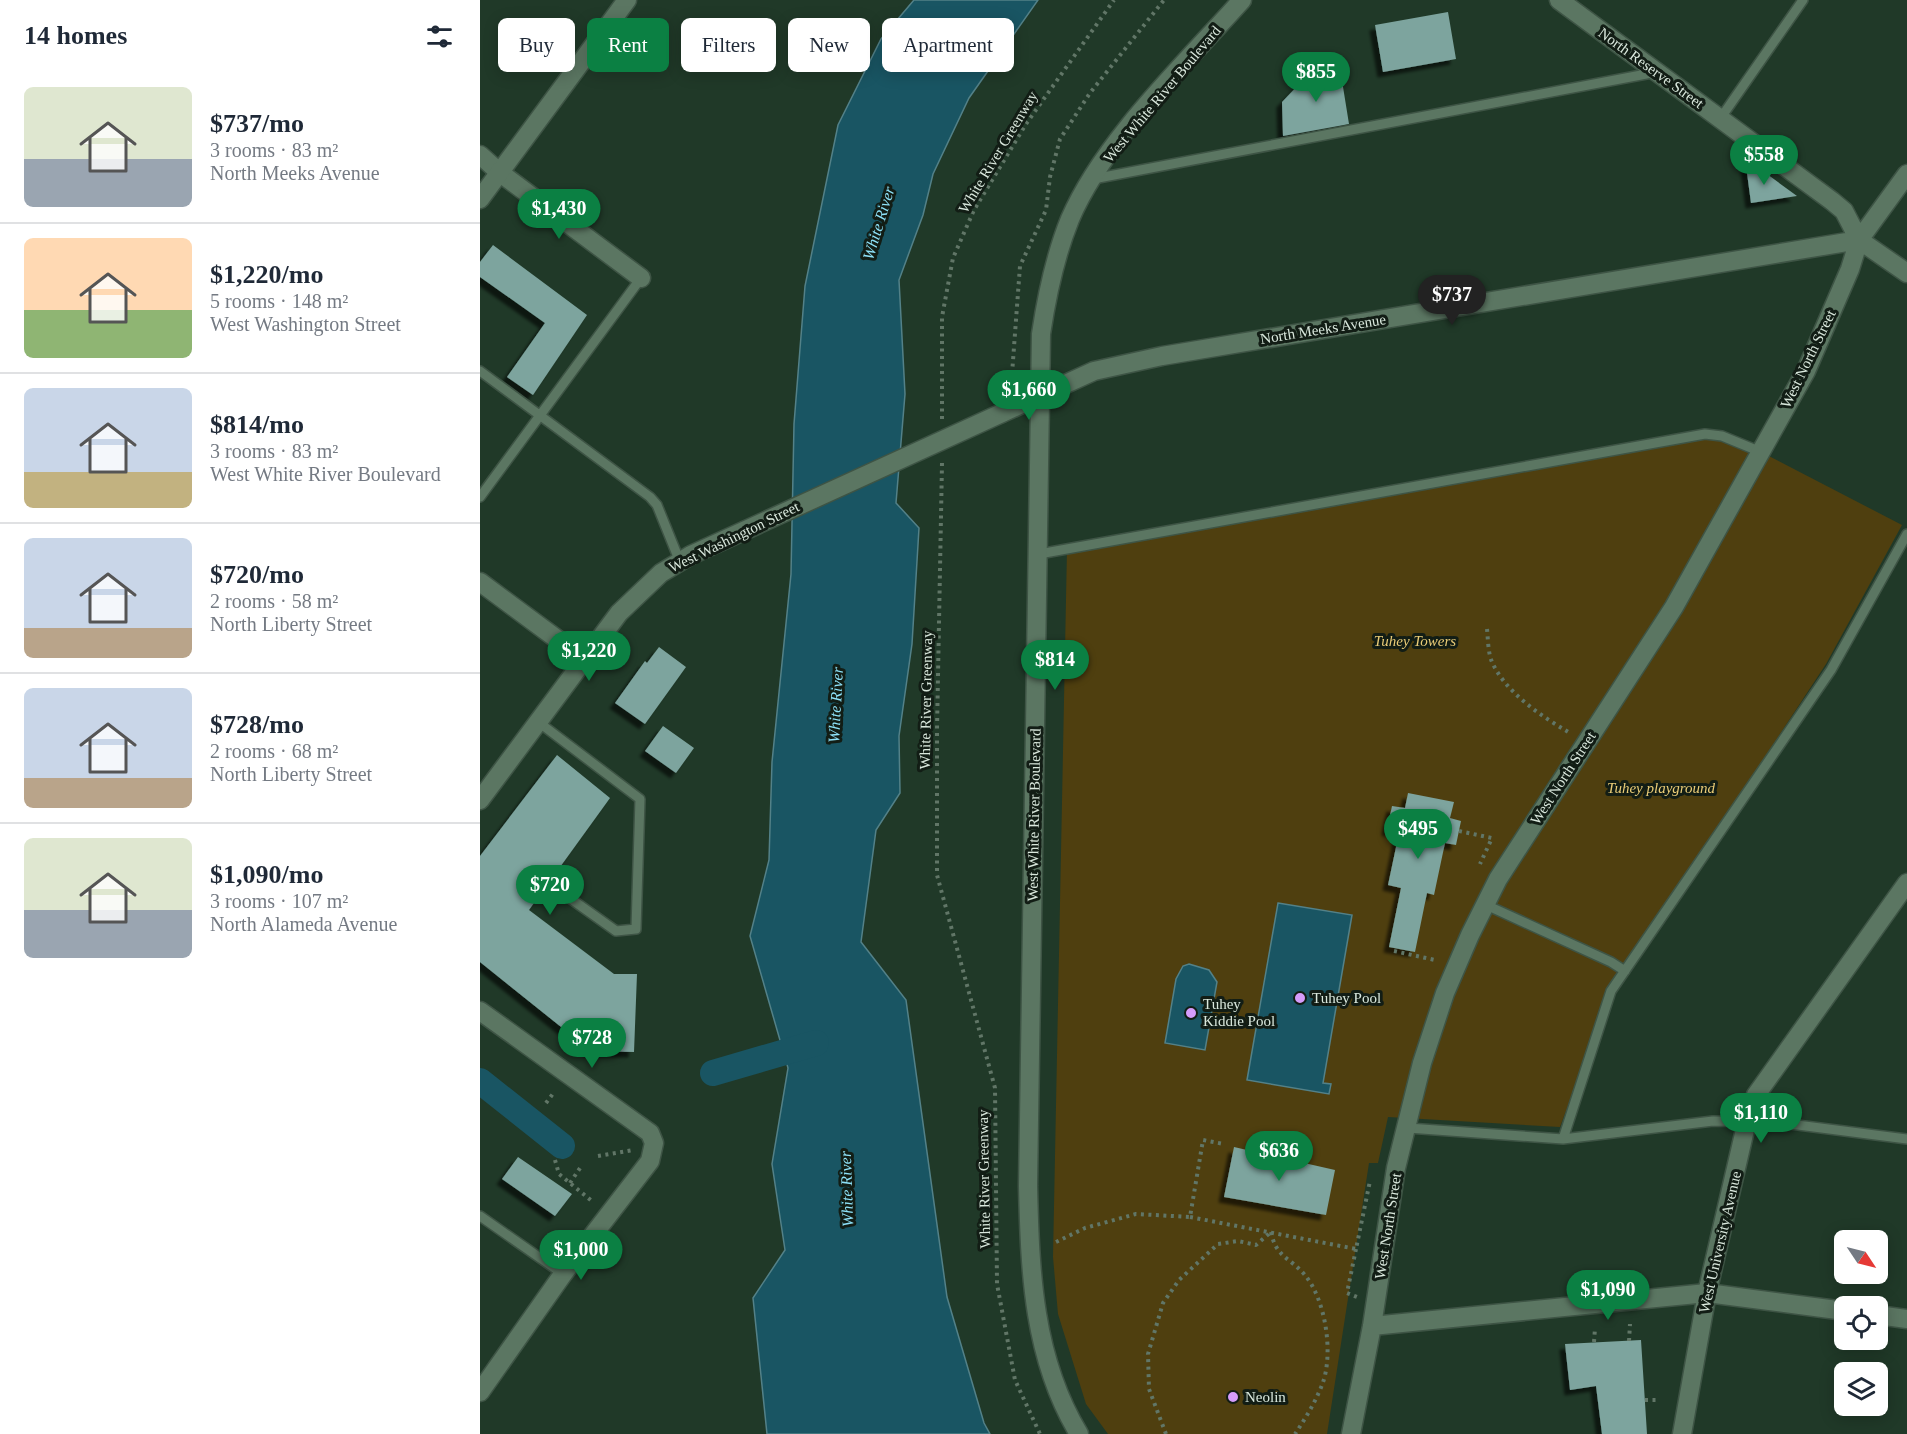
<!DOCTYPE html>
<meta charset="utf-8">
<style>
:root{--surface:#fff;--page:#f6f6f7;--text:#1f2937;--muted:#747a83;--line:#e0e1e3;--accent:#0b8043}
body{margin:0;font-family:"Times New Roman",serif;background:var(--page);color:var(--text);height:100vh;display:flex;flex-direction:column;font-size:22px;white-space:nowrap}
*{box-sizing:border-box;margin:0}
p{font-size:20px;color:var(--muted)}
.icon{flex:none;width:33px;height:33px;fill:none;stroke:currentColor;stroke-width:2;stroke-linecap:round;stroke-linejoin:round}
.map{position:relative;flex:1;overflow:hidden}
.sheet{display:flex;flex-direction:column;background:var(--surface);width:480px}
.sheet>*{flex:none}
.guide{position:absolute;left:18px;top:18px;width:570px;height:54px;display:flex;gap:12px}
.needle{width:39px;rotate:125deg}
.tools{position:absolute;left:1354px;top:1230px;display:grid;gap:12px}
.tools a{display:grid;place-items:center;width:54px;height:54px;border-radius:9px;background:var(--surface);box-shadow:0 3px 15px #0003;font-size:30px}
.price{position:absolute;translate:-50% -51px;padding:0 14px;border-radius:21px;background:var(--accent);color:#fff;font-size:20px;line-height:39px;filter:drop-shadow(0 2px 3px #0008)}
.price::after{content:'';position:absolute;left:50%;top:36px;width:18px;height:14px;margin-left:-9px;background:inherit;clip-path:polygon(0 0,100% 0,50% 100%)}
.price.current{background:#222;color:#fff}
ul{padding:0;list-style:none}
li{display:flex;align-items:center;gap:18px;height:150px;padding:0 24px}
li+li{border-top:2px solid var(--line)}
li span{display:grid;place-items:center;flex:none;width:168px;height:120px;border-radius:9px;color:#555}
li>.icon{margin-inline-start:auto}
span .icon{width:72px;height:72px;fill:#fffc;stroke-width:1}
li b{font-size:26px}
h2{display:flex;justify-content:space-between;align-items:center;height:72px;padding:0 24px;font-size:26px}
.chip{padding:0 21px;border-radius:9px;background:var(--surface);box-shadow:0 3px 15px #0003;font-size:21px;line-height:54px}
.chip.current{background:var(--accent);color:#fff}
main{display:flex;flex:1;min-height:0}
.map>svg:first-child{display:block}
.green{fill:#4f3f0f}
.water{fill:#195563;stroke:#538188;stroke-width:1.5}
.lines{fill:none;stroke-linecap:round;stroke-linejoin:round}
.canal{stroke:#195563;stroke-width:26}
.building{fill:#7da49e;filter:url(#shadow)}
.lane-casing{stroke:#3e5445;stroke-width:12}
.street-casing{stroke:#3e5445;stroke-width:21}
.secondary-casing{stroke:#3e5445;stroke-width:21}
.path{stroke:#617667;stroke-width:4;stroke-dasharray:3 4.5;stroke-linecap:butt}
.lane{stroke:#5b7662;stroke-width:9}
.street{stroke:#5b7662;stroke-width:18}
.secondary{stroke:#5b7662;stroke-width:18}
.street-bridge-casing{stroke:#3e5445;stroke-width:21;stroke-linecap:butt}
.street-bridge{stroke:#5b7662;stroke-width:18}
.poi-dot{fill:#d59cfb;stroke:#121d15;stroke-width:2}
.labels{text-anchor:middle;stroke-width:6;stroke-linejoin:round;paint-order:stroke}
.street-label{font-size:15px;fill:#dae8dd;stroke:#121d15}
.park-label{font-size:15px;font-style:italic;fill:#eacc77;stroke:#121d15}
.poi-label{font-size:15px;fill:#dae8dd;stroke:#121d15;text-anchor:start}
.water-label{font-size:16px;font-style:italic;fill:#8ee2f9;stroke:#121d15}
</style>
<main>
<section class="sheet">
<h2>14 homes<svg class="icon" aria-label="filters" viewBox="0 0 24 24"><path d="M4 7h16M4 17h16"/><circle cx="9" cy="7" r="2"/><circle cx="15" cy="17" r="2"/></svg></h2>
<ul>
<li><span style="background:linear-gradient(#dfe7d0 60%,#9aa5b1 0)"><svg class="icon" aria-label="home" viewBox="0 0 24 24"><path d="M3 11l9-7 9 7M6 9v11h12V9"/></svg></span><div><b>$737/mo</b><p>3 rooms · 83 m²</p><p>North Meeks Avenue</p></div></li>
<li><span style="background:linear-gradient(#ffd9b3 60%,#8fb573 0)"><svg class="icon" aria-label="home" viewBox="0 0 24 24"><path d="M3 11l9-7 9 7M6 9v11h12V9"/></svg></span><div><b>$1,220/mo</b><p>5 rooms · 148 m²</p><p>West Washington Street</p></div></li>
<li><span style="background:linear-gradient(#c9d6e8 70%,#c2b280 0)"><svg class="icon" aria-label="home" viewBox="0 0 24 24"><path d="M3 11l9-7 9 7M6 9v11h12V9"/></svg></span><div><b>$814/mo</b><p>3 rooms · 83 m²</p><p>West White River Boulevard</p></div></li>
<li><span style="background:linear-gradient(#c9d6e8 75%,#b9a48a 0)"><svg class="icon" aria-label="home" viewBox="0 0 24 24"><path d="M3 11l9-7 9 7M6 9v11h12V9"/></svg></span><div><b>$720/mo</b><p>2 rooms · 58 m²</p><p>North Liberty Street</p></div></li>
<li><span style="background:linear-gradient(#c9d6e8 75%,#b9a48a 0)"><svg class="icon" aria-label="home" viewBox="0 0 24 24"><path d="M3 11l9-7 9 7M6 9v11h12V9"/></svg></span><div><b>$728/mo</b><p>2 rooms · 68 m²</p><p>North Liberty Street</p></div></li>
<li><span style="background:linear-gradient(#dfe7d0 60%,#9aa5b1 0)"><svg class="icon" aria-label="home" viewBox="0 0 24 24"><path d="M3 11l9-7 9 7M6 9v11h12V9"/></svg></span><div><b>$1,090/mo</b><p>3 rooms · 107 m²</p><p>North Alameda Avenue</p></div></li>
</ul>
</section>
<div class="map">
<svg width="1427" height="1434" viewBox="0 0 1427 1434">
<defs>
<filter id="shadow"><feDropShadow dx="-5.5" dy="5.5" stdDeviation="1.5" flood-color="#0009"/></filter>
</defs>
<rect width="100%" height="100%" fill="#203928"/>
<path class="green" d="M 1225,434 L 1281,452 L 1422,525 L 1346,664 L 1131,991 L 1080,1127 L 908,1117 L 898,1163 L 889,1163 L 847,1434 L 628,1434 L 606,1404 L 578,1314 L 573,1257 L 587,549 Z"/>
<path class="water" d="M 434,0 L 558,0 L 489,98 L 453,174 L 443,215 L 419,280 L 425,394 L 416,503 L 439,528 L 432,644 L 419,736 L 420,793 L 396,830 L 381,942 L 426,1000 L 467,1297 L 504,1423 L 510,1434 L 287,1434 L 273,1298 L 305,1250 L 292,1164 L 308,1068 L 270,936 L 289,860 L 292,762 L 311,574 L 314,424 L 325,286 L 358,125 L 401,39 Z
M 798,903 L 872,915 L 843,1083 L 851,1084 L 849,1094 L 767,1080 Z
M 709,964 L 729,970 L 737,982 L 725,1050 L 685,1043 L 696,979 L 703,966 Z"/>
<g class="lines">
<path class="canal" d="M 233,1073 L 336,1043
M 0,1081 L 82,1146"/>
</g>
<path class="building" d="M 968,12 L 976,59 L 903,72 L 895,25 Z
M 859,62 L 869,124 L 803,136 L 802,102 L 824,79 Z
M 1265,158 L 1317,196 L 1271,203 Z
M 13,245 L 107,315 L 53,395 L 27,377 L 65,323 L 0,277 L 0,262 Z
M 179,647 L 206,667 L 165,724 L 135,703 L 165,661 L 167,663 Z
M 183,726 L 214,748 L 196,773 L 165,751 Z
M 77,755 L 130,798 L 49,910 L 134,974 L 157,974 L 154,1052 L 111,1051 L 0,962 L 0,856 Z
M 928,793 L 974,802 L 970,818 L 981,821 L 976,845 L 965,843 L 954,895 L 947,893 L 935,952 L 909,947 L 921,888 L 908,885 L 919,833 L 907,830 L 912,806 L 925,808 Z
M 754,1147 L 855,1170 L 846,1215 L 744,1197 Z
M 38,1157 L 92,1194 L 75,1216 L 22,1179 Z
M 1161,1340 L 1167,1434 L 1122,1434 L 1116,1386 L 1090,1390 L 1085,1344 Z"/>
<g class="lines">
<g class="lane-casing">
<path id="lane" d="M 1240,119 L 1323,0
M 613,179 L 1177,72
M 0,371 L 170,497 L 177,505 L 200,562
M 0,497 L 161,278
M 1427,534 L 1351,670 L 1131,991 L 1083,1139 L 1233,1121 L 1294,1122 L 1427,1139
M 559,554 L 1225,434 L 1242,436 L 1281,452
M 57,721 L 160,799 L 156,929 L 136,931 L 84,894
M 1004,904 L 1131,962 L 1145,971
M 928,1128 L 1083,1139
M 0,1216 L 83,1274"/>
</g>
<g class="street-casing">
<path id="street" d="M 1079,0 L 1352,201 L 1364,211 L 1379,240 L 1427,273
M 0,155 L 19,172 L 161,278
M 522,413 L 614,371 L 682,356 L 1379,240
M 0,582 L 104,659
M 0,800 L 139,613 L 181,573 L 211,555
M 0,1011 L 170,1133 L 174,1143 L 170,1161 L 83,1274 L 0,1392
M 1398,1315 L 1427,1319
M 892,1326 L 1227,1293 L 1365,1311
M 871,1434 L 892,1326 L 916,1168 L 942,1063 L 965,993 L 990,935 L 1018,879 L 1194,607 L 1326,371 L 1370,269 L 1379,240 L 1427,174"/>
</g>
<g class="secondary-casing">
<path id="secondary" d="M 0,199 L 147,0
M 599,1434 C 553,1358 550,1272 548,1186 L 561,334 C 567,294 575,256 590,219 C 624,140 705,64 762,0
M 1202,1434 L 1227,1293 L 1267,1121 L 1276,1095 L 1427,883"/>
</g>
<path class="path" d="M 532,374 L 540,266 L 566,210 L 570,177 L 580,139 L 610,93 L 684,0
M 462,419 L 462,317 L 473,258 L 494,210 L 546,124 L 634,0
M 462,463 L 457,729 L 457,875 L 515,1088 L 517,1284 L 535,1380 L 560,1434
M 1007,629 C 1008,639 1008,653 1012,662 C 1026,693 1061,716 1090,733
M 979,831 L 1012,838 L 1000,864
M 914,951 L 955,960
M 66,1103 L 75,1091
M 118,1156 L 153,1150
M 75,1160 L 79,1174 L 113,1202
M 90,1183 L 100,1168
M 710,1217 L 876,1249 L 890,1181
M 791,1232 C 796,1257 809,1257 824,1274 C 846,1299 854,1355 842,1385 C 835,1403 825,1419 815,1434
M 576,1242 L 605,1228 L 656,1214 L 710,1217 L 723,1140 L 744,1144
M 876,1249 L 867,1293 L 877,1297
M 1149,1341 L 1150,1324
M 1114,1342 L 1115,1328
M 1165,1400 L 1180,1400
M 686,1434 L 669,1389 L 668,1354 L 683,1303 L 699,1280 L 738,1244 L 758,1241 L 776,1245 L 791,1232"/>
<use href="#lane" class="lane"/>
<use href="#street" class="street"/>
<use href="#secondary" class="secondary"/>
<g class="street-bridge-casing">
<path id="street-bridge" d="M 211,555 L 522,413"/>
</g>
<use href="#street-bridge" class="street-bridge"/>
</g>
<g class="poi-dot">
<circle cx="820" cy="998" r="6"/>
<circle cx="711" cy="1013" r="6"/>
<circle cx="753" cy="1397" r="6"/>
</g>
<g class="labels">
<g class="street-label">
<text transform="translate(1171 68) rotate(36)" y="5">North Reserve Street</text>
<text transform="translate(682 94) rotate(-50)" y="5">West White River Boulevard</text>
<text transform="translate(518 152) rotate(-59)" y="5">White River Greenway</text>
<text transform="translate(843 329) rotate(-9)" y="5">North Meeks Avenue</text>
<text transform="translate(1328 359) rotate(-64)" y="5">West North Street</text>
<text transform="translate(254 537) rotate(-26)" y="5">West Washington Street</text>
<text transform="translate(446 700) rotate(-89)" y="5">White River Greenway</text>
<text transform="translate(1083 778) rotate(-57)" y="5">West North Street</text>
<text transform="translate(554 815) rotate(-89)" y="5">West White River Boulevard</text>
<text transform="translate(504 1179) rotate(-91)" y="5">White River Greenway</text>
<text transform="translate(908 1226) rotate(-81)" y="5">West North Street</text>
<text transform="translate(1240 1242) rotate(-77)" y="5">West University Avenue</text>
</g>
<g class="park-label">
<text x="935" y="646">Tuhey Towers</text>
<text x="1181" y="793">Tuhey playground</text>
</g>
<g class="poi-label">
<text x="832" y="1003">Tuhey Pool</text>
<text x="723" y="1009">Tuhey<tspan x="723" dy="17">Kiddie Pool</tspan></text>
<text x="765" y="1402">Neolin</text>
</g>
<g class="water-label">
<text transform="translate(398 223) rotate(-73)" y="6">White River</text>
<text transform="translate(355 705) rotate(-87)" y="6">White River</text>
<text transform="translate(366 1189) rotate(-92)" y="6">White River</text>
</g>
</g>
</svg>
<div class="tools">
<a><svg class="needle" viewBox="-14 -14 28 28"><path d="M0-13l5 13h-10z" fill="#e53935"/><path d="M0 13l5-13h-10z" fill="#747a83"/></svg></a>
<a><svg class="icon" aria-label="locate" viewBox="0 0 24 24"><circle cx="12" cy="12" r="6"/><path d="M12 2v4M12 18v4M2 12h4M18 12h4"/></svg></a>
<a><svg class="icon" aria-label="layers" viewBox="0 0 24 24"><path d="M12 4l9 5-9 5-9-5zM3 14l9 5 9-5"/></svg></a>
</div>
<b class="price" style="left:836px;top:103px">$855</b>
<b class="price" style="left:1284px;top:186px">$558</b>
<b class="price" style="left:79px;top:240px">$1,430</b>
<b class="price current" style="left:972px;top:326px">$737</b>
<b class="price" style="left:549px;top:421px">$1,660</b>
<b class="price" style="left:109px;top:682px">$1,220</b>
<b class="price" style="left:575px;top:691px">$814</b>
<b class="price" style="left:938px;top:860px">$495</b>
<b class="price" style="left:70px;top:916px">$720</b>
<b class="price" style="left:112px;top:1069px">$728</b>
<b class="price" style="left:1281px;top:1144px">$1,110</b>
<b class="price" style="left:799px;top:1182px">$636</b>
<b class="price" style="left:101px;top:1281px">$1,000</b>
<b class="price" style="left:1128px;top:1321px">$1,090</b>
<div class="guide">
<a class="chip">Buy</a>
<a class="chip current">Rent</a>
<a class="chip">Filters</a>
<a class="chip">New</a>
<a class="chip">Apartment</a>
</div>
</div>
</main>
